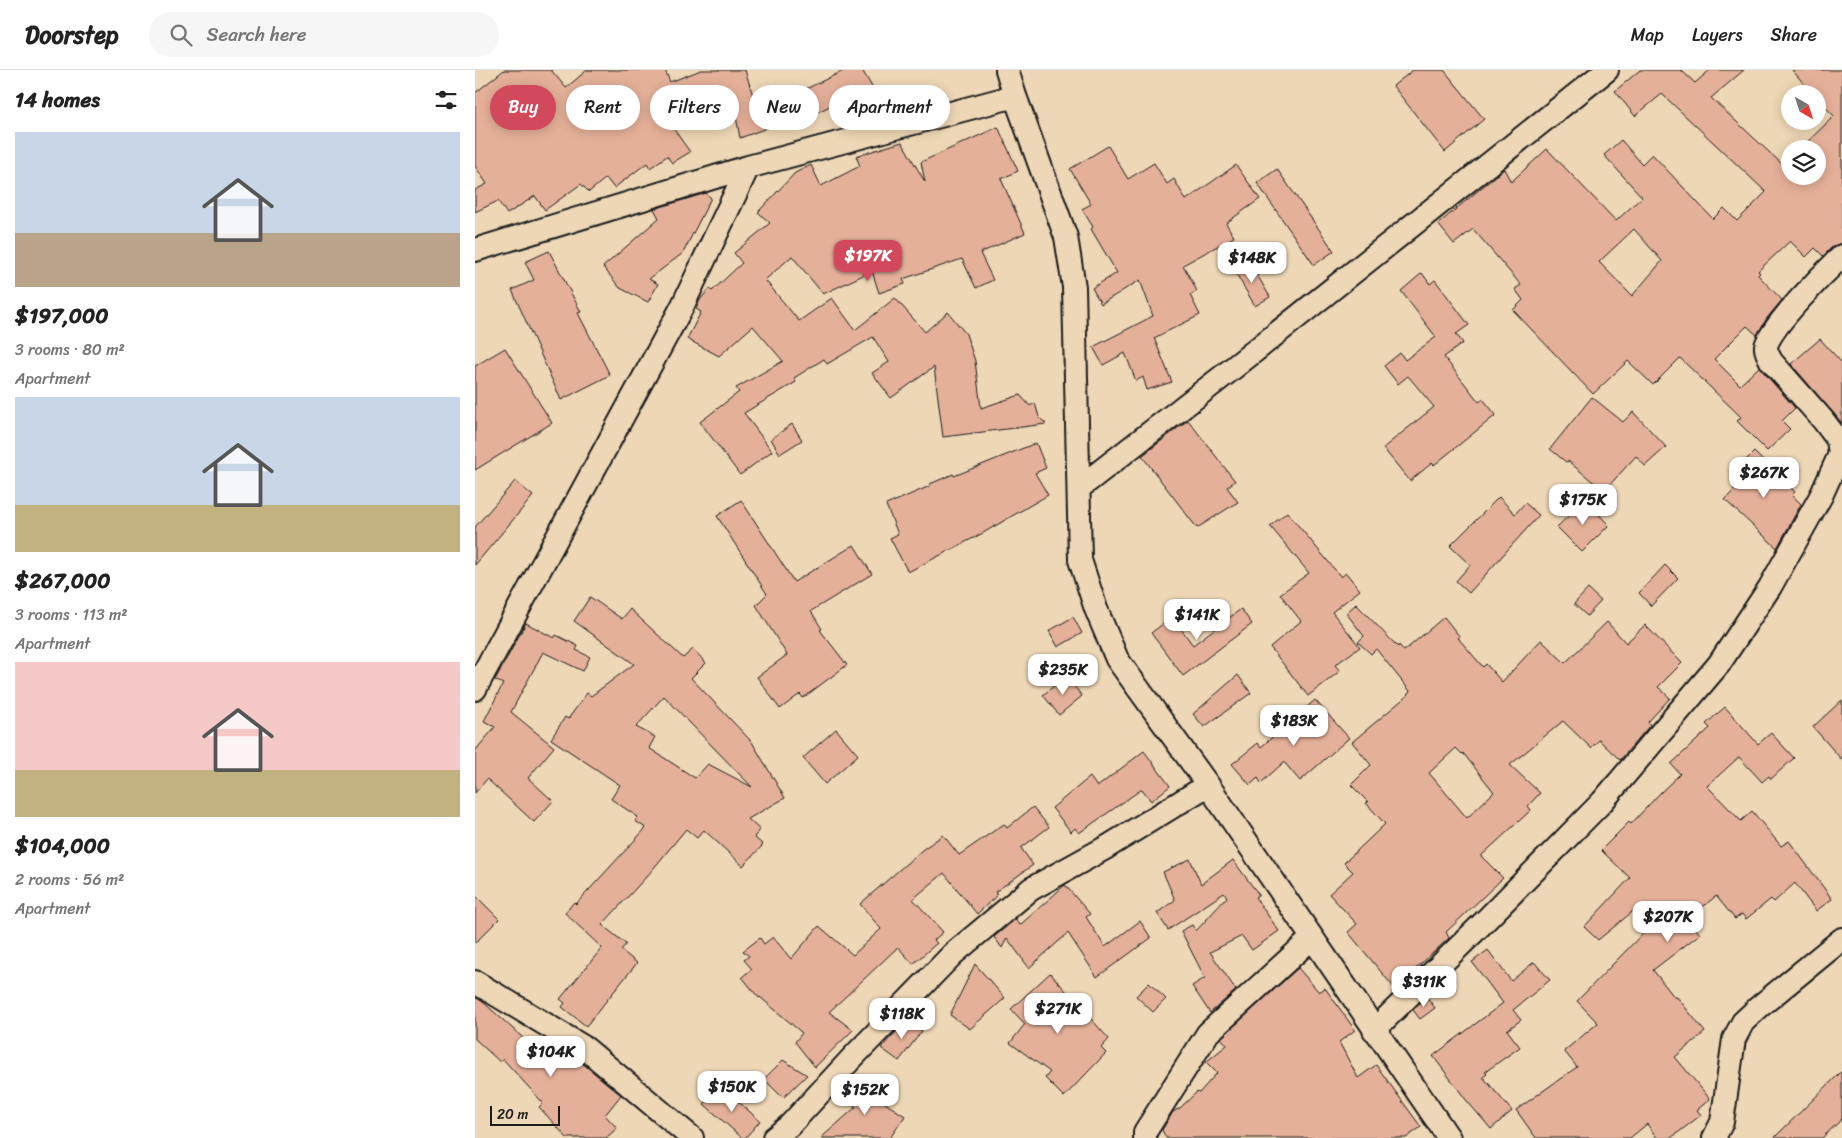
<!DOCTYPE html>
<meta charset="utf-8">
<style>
:root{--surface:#fff;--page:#f6f6f6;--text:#222;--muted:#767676;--line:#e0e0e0;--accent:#d1495b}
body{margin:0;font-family:Sriracha,sans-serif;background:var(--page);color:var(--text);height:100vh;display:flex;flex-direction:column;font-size:19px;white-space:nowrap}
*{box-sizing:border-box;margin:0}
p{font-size:16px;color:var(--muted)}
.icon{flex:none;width:28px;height:28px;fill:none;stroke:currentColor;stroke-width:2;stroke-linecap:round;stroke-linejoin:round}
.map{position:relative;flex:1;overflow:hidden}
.side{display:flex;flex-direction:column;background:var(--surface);width:475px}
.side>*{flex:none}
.banner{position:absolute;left:15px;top:15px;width:475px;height:45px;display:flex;gap:10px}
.needle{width:32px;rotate:141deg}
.buttons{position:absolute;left:1306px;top:15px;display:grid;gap:10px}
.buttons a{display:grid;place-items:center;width:45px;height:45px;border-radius:50%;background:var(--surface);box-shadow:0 2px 12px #0003;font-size:25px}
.scale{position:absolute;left:15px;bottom:12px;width:70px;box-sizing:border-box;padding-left:5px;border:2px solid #1c1c1c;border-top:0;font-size:14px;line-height:18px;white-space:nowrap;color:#1c1c1c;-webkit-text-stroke:4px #eed7b6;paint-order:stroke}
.price{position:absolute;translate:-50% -42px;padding:0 11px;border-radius:10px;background:#fff;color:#222;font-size:16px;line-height:32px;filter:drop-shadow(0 1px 2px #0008)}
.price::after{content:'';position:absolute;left:50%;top:30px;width:15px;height:11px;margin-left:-8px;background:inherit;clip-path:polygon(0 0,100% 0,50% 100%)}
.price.on{background:var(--accent);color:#fff}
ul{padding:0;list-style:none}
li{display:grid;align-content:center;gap:10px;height:265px;padding:0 15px}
li span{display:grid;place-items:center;height:155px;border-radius:0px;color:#555}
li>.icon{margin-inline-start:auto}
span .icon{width:90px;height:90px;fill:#fffc;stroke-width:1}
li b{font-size:21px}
h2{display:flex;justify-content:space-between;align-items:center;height:60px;padding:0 15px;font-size:21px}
.pill{padding:0 18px;border-radius:22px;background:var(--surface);box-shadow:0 2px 12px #0003;font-size:18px;line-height:45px}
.pill.on{background:var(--accent);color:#fff}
header{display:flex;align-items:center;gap:30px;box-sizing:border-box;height:70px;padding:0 25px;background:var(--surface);border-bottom:1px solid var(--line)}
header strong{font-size:24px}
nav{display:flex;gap:28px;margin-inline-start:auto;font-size:18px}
.search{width:350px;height:45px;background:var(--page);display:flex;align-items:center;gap:12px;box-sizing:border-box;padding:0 18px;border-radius:28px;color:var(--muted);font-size:19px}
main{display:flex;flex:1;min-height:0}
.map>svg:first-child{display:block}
.building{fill:#e5b099;stroke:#1c1c1c;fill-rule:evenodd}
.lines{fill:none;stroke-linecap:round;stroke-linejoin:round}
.street-casing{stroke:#1c1c1c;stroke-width:26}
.street{stroke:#eed7b6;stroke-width:22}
</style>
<header>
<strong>Doorstep</strong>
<div class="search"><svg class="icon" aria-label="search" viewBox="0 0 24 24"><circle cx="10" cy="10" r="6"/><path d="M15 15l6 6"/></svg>Search here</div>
<nav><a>Map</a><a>Layers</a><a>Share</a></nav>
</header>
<main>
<section class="side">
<h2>14 homes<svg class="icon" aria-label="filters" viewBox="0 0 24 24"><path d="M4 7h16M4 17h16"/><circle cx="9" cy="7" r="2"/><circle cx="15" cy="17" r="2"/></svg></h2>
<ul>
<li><span style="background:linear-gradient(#c9d6e8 65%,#b9a48a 0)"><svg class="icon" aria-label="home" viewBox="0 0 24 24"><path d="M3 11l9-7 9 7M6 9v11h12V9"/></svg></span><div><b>$197,000</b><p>3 rooms · 80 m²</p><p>Apartment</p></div></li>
<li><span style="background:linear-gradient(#c9d6e8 70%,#c2b280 0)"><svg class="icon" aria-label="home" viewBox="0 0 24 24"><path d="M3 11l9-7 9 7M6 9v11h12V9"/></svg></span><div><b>$267,000</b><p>3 rooms · 113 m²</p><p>Apartment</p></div></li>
<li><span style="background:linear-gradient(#f6c9c9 70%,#c2b280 0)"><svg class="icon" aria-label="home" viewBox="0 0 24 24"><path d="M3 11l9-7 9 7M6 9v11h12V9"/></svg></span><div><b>$104,000</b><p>2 rooms · 56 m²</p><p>Apartment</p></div></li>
</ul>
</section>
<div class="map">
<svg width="1367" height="1068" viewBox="0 0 1367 1068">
<rect width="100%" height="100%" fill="#eed7b6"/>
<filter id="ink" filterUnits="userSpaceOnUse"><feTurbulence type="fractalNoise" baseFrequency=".02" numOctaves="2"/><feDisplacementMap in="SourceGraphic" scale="10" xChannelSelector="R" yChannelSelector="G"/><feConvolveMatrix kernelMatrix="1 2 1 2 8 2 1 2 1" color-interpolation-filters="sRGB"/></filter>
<g filter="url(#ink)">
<path class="building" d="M 29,0 L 76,0 L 91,18 L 112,0 L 190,0 L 195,12 L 226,0 L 270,0 L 280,32 L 296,25 L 300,34 L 370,0 L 387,0 L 400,22 L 379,33 L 375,26 L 321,53 L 319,48 L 265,68 L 261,47 L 246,51 L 238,22 L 188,44 L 215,82 L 197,93 L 192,86 L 175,98 L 172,93 L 139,118 L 131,108 L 114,122 L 106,114 L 70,140 L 60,126 L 32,144 L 23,131 L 0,142 L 0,120 L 12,114 L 0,96 L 0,23 Z
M 938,0 L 969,0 L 1009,49 L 970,82 L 918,16 Z
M 1165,0 L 1206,0 L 1220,13 L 1235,0 L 1269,0 L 1236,28 L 1308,95 L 1315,88 L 1315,106 L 1342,106 L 1342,79 L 1325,79 L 1359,46 L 1342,28 L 1342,24 L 1338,24 L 1317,0 L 1367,0 L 1367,173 L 1358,176 L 1348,186 L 1340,178 L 1331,187 L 1315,171 L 1283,201 L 1285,203 L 1283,205 L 1307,230 L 1292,248 L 1282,265 L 1272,256 L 1239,289 L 1265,315 L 1284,297 L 1320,338 L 1307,351 L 1315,359 L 1292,381 L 1262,351 L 1266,347 L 1205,288 L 1178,315 L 1153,291 L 1118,324 L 1038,240 L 1048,230 L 1040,219 L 1046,215 L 998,159 L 979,174 L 963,154 L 1029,99 L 1036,112 L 1072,79 L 1141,151 L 1167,127 L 1129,85 L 1146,70 L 1167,94 L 1177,84 L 1238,149 L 1249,138 L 1262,151 L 1291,122 L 1187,24 L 1160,46 L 1140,21 ZM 1159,159 L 1187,191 L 1157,226 L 1124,192 Z
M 523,57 L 543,101 L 526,109 L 550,163 L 505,183 L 518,210 L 501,218 L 487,189 L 428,209 L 430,214 L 404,223 L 397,201 L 348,224 L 317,186 L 290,210 L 324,251 L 357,228 L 380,260 L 420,228 L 450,262 L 473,242 L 491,264 L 500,291 L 506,338 L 545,325 L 555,336 L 560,333 L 564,347 L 571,354 L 468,367 L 459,297 L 416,328 L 397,303 L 414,292 L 398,267 L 352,294 L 349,289 L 319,308 L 321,312 L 269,343 L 297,381 L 265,405 L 225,352 L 264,322 L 261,318 L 308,291 L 278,256 L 244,286 L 212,269 L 226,242 L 221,239 L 225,230 L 234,219 L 237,221 L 267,193 L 259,183 L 295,153 L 283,142 L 320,103 L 336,95 L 346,116 L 385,96 L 381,86 L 427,72 L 450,112 L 446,92 Z
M 633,76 L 653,109 L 679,93 L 692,114 L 699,109 L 711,130 L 761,95 L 785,129 L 751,153 L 759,167 L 708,195 L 722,221 L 715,225 L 725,245 L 679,268 L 697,312 L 672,320 L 668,307 L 661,311 L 650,283 L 628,295 L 618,277 L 678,246 L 665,210 L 626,234 L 617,218 L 642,203 L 616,159 L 618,157 L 607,139 L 616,134 L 595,99 Z
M 802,99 L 859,181 L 839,195 L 782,113 Z
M 231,123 L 236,128 L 208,183 L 174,209 L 183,214 L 173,232 L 145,218 L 128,197 L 184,148 L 179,139 Z
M 74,181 L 106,242 L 103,243 L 135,305 L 86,330 L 37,220 L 59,210 L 50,192 Z
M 774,191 L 795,227 L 780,236 L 759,200 Z
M 947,203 L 955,214 L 960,210 L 994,255 L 981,264 L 988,273 L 969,287 L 1004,332 L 1008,329 L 1021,345 L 959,395 L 957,393 L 935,411 L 908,378 L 959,337 L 933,306 L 923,314 L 909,296 L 925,283 L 930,290 L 961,267 L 926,221 Z
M 1345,269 L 1367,293 L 1367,353 L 1316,294 Z
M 30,278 L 77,353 L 0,400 L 0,296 Z
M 1117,327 L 1148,352 L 1158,342 L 1191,377 L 1170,396 L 1161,386 L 1129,421 L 1093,391 L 1091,392 L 1075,379 Z
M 713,350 L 760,411 L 752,417 L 763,432 L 722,458 L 667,386 Z
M 317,354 L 327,370 L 305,384 L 296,369 Z
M 561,373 L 571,398 L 560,403 L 573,425 L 508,463 L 433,502 L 415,468 L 423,464 L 411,435 L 455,416 L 455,414 L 478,404 L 479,406 Z
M 1279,382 L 1320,422 L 1317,425 L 1326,434 L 1302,478 L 1250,430 L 1268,410 L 1260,401 Z
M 40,411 L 58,426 L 0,495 L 0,457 Z
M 1024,427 L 1040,444 L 1050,433 L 1064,445 L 994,523 L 981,511 L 995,495 L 975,476 Z
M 266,430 L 319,512 L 379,475 L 397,504 L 336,541 L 347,559 L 345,560 L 372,595 L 328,628 L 325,624 L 305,639 L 282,607 L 312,585 L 281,535 L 292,524 L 242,446 Z
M 1110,430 L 1134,455 L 1107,482 L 1082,457 Z
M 812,442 L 866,507 L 871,503 L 885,520 L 857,542 L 885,577 L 860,595 L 865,601 L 833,626 L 795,577 L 826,551 L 805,524 L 834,503 L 795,456 Z
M 1190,495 L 1203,508 L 1176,536 L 1164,523 Z
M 1113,519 L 1126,531 L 1112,546 L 1099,534 Z
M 115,527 L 147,549 L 155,539 L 208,588 L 218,579 L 231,593 L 216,608 L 277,672 L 310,728 L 273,749 L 285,760 L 279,767 L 288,775 L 268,796 L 229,760 L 222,768 L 211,759 L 173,805 L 127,855 L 151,874 L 146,880 L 162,893 L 111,956 L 87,937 L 90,933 L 85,929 L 127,878 L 90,843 L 99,832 L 101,834 L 171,758 L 160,751 L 163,747 L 136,729 L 145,715 L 76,669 L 90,647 L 93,649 L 112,623 L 116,626 L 159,594 L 99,551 ZM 189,626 L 240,679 L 277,717 L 233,694 L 220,708 L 174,678 L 180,667 L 161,657 Z
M 881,534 L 923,577 L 924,575 L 929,581 L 969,547 L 985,567 L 983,568 L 1008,597 L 1011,594 L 1027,612 L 1066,570 L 1090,593 L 1132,552 L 1151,573 L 1170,555 L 1207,593 L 1183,617 L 1195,628 L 1173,652 L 1175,655 L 1145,690 L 1124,670 L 1116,678 L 1088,651 L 1035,695 L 1065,723 L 1053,736 L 1056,740 L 1006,786 L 1028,808 L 971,862 L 974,868 L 935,904 L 936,905 L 921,920 L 873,862 L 882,854 L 854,824 L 878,802 L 869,793 L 910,754 L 891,733 L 893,732 L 876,715 L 896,695 L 877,672 L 933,625 L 932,624 L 935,621 L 901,579 L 896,584 L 883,572 L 889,566 L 871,543 ZM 981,678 L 987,684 L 988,683 L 1019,722 L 992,748 L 954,703 Z
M 766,539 L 777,554 L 708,606 L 676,563 L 697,547 L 718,575 Z
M 598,547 L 607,563 L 583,577 L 574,561 Z
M 51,553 L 79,568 L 81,565 L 103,576 L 101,580 L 115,587 L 108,601 L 68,582 L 36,642 L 79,677 L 53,708 L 78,731 L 59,752 L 12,709 L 0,723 L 0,681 L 20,657 L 9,651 L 28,614 L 20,610 Z
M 763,605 L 776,623 L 729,657 L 718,644 Z
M 591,606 L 607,626 L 584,645 L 568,625 Z
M 840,630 L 874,668 L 825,711 L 809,692 L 786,713 L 783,708 L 775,715 L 757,694 L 783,673 L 786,677 Z
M 1367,630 L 1367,690 L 1338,657 Z
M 1250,637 L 1283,674 L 1296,663 L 1319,688 L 1296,709 L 1294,706 L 1287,712 L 1264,687 L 1232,716 L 1266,751 L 1277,741 L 1306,776 L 1314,771 L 1357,829 L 1341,841 L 1320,813 L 1299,832 L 1296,829 L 1271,849 L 1267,844 L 1260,849 L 1241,826 L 1213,849 L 1225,864 L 1178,900 L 1200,928 L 1202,927 L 1230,962 L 1200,987 L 1235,1029 L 1222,1040 L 1226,1045 L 1196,1068 L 1182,1068 L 1172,1054 L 1155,1068 L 1061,1068 L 1041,1040 L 1102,997 L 1089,981 L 1123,953 L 1102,931 L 1177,854 L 1162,838 L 1123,870 L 1109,857 L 1155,808 L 1126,780 L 1154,752 L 1156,754 L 1185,723 L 1205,704 L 1196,694 L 1235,658 L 1231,654 Z
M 361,659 L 383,685 L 350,714 L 328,688 Z
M 669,681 L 695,716 L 676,731 L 667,719 L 604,763 L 600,758 L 596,762 L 577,738 L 615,707 L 622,717 Z
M 558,737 L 574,757 L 546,778 L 558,795 L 520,822 L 522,825 L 502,844 L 469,803 L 438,829 L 468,862 L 459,870 L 462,873 L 438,894 L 423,877 L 354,942 L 378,960 L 340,997 L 320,972 L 327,963 L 285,927 L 284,928 L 267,907 L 277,899 L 269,890 L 274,886 L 268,881 L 285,868 L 289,874 L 298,867 L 316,889 L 344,856 L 378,885 L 406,859 L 385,834 L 447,780 L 468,765 L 484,785 L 529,754 L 532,758 Z
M 715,789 L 726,814 L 758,790 L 784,825 L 780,827 L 804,861 L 777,880 L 767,866 L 735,882 L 761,920 L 735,943 L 717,916 L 730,908 L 706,861 L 717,855 L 721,861 L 752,827 L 749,823 L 693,860 L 682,843 L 700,830 L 688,802 Z
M 590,815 L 615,844 L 611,847 L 630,877 L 665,851 L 676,868 L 622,907 L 593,863 L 554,898 L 532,868 L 527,878 L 519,867 L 542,848 L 541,850 L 545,855 Z
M 0,825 L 24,849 L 0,873 Z
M 1013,880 L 1036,911 L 1059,892 L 1075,910 L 1038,940 L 1046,950 L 1032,960 L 1045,977 L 1010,1002 L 1012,1004 L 1008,1007 L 1037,1041 L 1016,1059 L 992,1031 L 958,986 L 1028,933 L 997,892 Z
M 500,894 L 530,928 L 495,959 L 475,945 Z
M 823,898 L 844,922 L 850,918 L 880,960 L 864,972 L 883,1008 L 901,995 L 946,1057 L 931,1068 L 691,1068 L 687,1060 L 698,1042 L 705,1038 L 722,1022 L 724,1023 L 742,1003 L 731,992 L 752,975 L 746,968 Z
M 575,903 L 634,969 L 626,978 L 631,983 L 589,1027 L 570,1008 L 575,1002 L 535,973 L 550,954 L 536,939 Z
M 674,913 L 691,929 L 678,942 L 661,926 Z
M 0,927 L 8,932 L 57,976 L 65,969 L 82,989 L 89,981 L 102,989 L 146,1025 L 130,1045 L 142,1058 L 131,1068 L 92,1068 L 64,1037 L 68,1033 L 28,989 L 25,992 L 0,969 Z
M 952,927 L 960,938 L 945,949 L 938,940 Z
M 432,950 L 447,961 L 424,991 L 406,978 Z
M 308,990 L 332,1005 L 308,1028 L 289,1009 Z
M 1367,1001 L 1367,1049 L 1347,1068 L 1299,1068 Z
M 375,1010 L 430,1046 L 415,1068 L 346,1068 L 381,1037 L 363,1025 Z
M 246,1016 L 285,1051 L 270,1068 L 267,1068 L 229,1034 Z"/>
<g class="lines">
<g class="street-casing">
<path id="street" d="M 532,0 L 540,26 L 591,167 L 599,217 L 605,490 L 621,539 L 642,589 L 733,715 L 974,1068
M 0,180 L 273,97 L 540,26
M 604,418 L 757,299 L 1132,0
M 0,619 L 207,237 L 273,97
M 0,912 L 110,978 L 217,1068
M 899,960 L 1007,854 L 1127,732 L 1244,594 L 1295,517 L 1346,426 L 1365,384 L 1363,370 L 1348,350 L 1296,291 C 1294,286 1290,281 1291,276 C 1297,255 1350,202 1367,186
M 299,1068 L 315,1055 L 378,987 L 478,884 L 556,819 L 632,777 L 733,715
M 670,1068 L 670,1062 L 733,963 L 837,868
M 1239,1068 L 1247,1052 L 1259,969 L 1268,952 L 1284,937 L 1367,869"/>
</g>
<use href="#street" class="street"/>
</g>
</g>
</svg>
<div class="buttons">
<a><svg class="needle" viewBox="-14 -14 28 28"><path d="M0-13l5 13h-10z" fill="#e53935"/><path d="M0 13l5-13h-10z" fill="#767676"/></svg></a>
<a><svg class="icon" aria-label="layers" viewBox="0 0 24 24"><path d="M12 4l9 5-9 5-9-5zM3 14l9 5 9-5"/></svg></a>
</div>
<div class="scale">20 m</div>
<b class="price on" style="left:393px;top:212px">$197K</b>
<b class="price" style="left:777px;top:214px">$148K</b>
<b class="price" style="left:1289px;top:429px">$267K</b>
<b class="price" style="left:1108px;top:456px">$175K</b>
<b class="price" style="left:722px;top:571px">$141K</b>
<b class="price" style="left:588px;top:626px">$235K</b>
<b class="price" style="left:819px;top:677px">$183K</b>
<b class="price" style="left:1193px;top:873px">$207K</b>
<b class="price" style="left:949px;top:938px">$311K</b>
<b class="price" style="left:583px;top:965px">$271K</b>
<b class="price" style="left:427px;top:970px">$118K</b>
<b class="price" style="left:76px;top:1008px">$104K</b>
<b class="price" style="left:257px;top:1043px">$150K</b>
<b class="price" style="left:390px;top:1046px">$152K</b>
<div class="banner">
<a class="pill on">Buy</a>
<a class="pill">Rent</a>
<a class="pill">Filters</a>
<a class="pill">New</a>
<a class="pill">Apartment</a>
</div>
</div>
</main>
